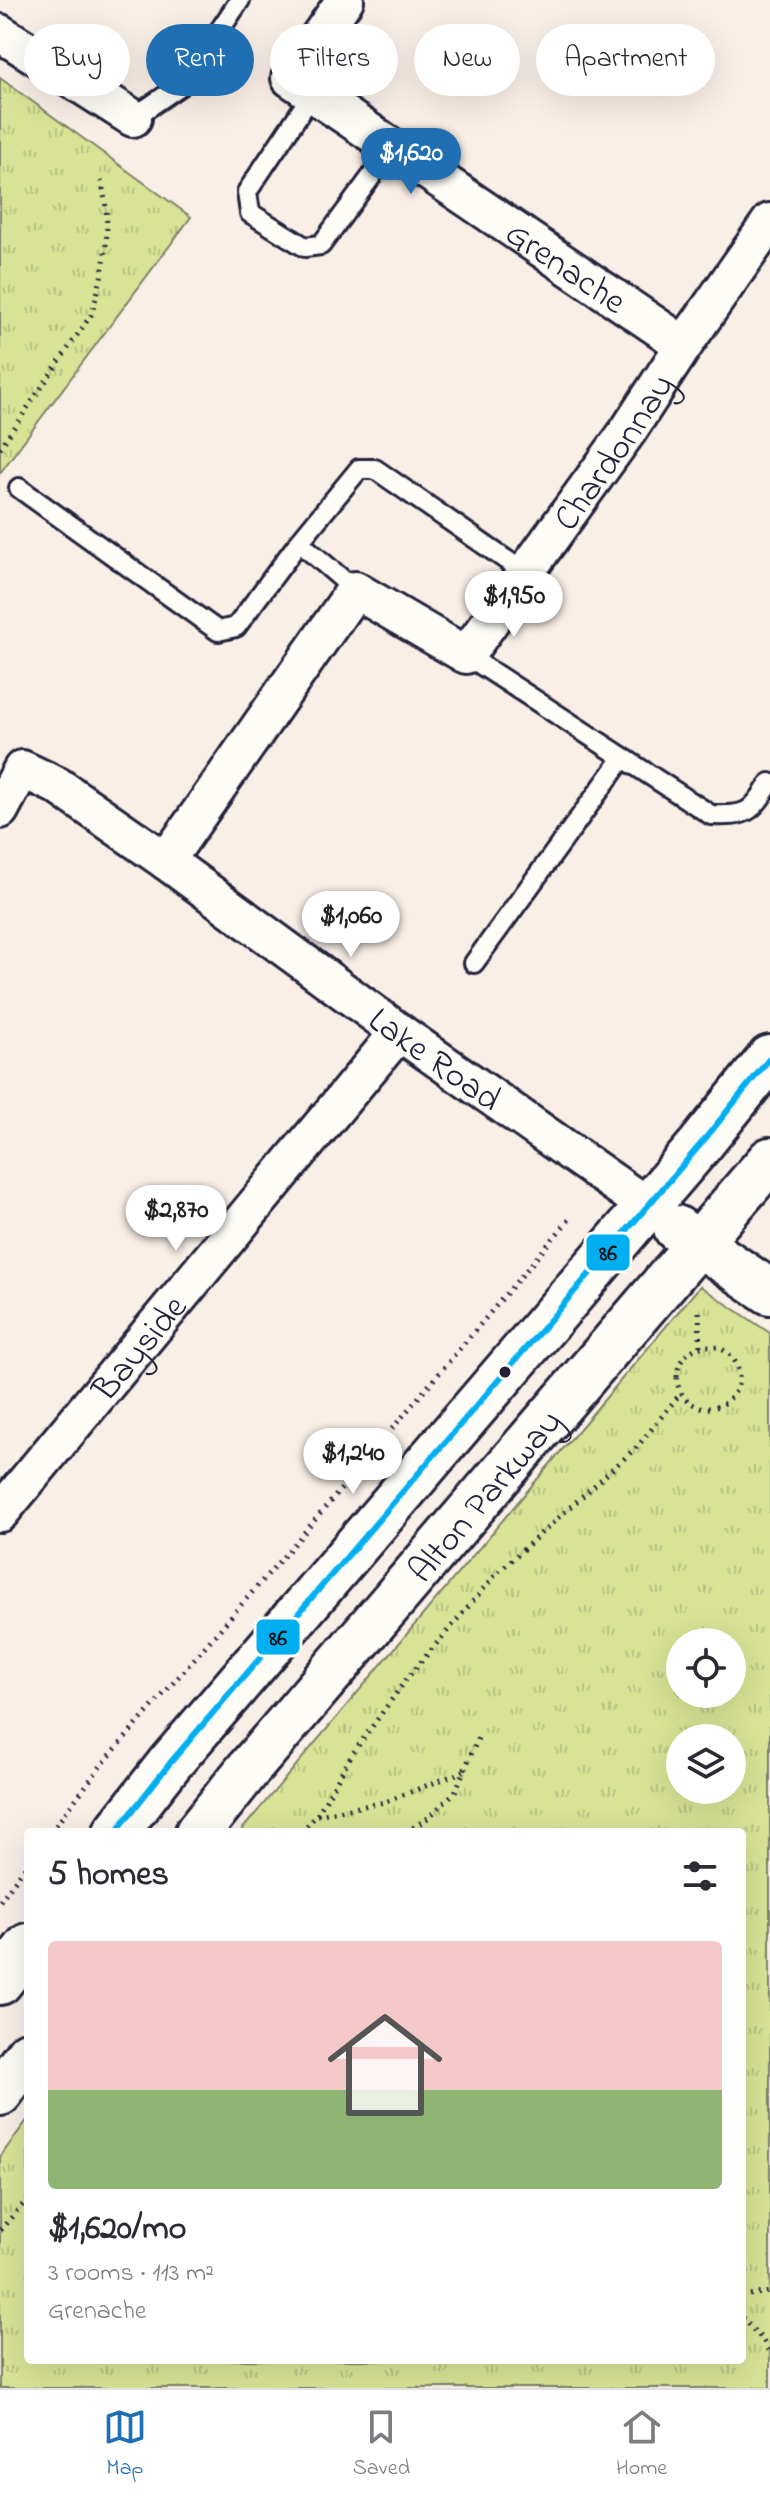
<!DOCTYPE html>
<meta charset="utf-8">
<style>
:root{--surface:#fff;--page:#f2f2f3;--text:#2b2b33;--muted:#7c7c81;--line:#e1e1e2;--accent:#1f6fb2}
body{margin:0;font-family:"Indie Flower",sans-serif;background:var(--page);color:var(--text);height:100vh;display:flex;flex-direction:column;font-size:30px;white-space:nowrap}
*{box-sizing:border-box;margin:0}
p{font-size:26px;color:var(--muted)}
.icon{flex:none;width:44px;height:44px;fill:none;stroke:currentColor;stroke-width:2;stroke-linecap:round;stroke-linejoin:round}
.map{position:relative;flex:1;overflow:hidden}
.drawer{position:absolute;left:24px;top:1828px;width:722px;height:536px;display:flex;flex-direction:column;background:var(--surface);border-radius:8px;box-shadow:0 8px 32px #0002}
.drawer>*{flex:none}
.banner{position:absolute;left:24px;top:24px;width:722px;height:72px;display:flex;gap:16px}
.tools{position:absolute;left:666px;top:1628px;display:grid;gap:16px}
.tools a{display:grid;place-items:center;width:80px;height:80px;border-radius:50%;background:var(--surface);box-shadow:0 8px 32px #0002;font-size:40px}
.price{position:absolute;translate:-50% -68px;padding:0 18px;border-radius:28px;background:#fff;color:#222;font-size:26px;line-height:52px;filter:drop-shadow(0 2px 4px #0008)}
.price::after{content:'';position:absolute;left:50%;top:48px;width:24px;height:18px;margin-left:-12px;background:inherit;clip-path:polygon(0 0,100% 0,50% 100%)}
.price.active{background:var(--accent);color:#fff}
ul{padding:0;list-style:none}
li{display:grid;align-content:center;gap:16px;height:424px;padding:0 24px}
li span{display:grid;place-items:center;height:248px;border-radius:8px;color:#555}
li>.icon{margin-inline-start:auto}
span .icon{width:144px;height:144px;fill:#fffc;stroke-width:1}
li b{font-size:34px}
h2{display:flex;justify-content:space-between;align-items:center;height:96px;padding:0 24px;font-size:34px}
.pill{padding:0 28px;border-radius:36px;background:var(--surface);box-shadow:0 8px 32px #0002;font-size:28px;line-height:72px}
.pill.active{background:var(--accent);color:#fff}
.tab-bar{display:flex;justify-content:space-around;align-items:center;height:112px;border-top:2px solid var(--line);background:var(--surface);font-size:22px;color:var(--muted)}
.tab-bar a{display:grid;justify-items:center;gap:4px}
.tab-bar .active{color:var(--accent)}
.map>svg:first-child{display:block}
.park{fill:url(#park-tufts);stroke:#7d8268;stroke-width:2;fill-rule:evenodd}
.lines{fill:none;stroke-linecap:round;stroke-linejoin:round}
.lane-casing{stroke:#22223b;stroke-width:24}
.street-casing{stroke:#22223b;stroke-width:42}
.secondary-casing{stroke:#22223b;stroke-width:50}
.path{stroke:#22223b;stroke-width:5;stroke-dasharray:2 6;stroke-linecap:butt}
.lane{stroke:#fdfcf7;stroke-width:18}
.street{stroke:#fdfcf7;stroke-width:36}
.secondary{stroke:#fdfcf7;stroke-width:44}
.bus-1-casing{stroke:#fdfcf7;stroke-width:12}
.bus-1{stroke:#00aff2;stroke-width:6}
.bus-dot{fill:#22223b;stroke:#fdfcf7;stroke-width:3}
.labels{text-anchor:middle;stroke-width:8;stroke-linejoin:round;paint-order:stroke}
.street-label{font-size:36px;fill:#22223b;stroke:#fdfcf7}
.line-badge{stroke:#fdfcf7;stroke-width:3}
.pale-badge-label{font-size:22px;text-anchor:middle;font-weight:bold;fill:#111}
</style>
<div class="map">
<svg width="770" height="2388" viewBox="0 0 770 2388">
<defs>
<pattern id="park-tufts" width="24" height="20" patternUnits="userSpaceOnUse" patternTransform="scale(2)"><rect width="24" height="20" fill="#d8e396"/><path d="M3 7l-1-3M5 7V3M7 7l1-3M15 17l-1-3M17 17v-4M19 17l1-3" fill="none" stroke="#b9c282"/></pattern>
</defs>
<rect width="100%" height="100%" fill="#faefe7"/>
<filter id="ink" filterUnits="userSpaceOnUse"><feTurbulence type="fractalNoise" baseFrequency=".0125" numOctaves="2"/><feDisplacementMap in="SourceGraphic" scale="16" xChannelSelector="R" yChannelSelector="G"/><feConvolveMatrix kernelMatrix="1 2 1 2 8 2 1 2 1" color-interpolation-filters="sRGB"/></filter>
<g filter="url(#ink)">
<path class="park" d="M 0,78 L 191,217 L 0,473 Z
M 700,1286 L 770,1333 L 770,2388 L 0,2388 L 0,2157 L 28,2119 L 28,2360 L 742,2360 L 742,1832 L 240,1832 ZM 680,1642 L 732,1642 L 732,1694 L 680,1694 ZM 680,1738 L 732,1738 L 732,1790 L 680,1790 Z"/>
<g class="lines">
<g class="lane-casing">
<path id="lane" d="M 313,93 L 247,192 L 250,213 L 305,247 L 321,245 L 393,147
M 133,118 L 184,83 L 240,0
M 19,488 L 218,631 L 236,627 L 299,542 L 355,590
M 299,542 L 359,469 L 375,469 L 525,573
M 466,655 L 711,815 C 746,816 751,814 770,783
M 474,963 L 623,758"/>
</g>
<g class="street-casing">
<g id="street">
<path id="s1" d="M 345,0 L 290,78 L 684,345"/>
<path d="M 0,33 L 133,118"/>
<path id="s2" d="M 0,810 L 22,769 L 58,786 L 166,861 L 399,1032 L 647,1206"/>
<path id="s3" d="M 166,861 L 355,590 L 466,655 L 628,431 L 684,345 L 770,222"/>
<path id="s4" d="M 0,1513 L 399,1032"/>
</g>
</g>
<g class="secondary-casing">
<g id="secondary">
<path d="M 676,1228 L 770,1292"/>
<path d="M 116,1832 L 170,1763 L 700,1145 L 770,1058"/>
<path id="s5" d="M 198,1832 L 246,1772 L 770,1160"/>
<path d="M 0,1982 L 28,1946"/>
<path d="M 0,2093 L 28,2054"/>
</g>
</g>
<path class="path" d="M 0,448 L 91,315 C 105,270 113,226 101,181
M 699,1312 L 700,1347
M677 1377a31 31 0 1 1 62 0a31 31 0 1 1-62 0Z
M 317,1815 L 385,1802 L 464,1771
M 51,1832 L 100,1767 L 309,1527 L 572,1216
M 301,1832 L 317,1815 L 351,1756 L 408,1677 L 498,1572 L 637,1447 L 680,1394
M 406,1832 L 428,1818 L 455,1792 L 479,1736
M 0,1901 L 28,1863
M 0,2230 L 28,2199
M 742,2296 L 770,2292
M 742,2318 L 763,2340 L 770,2353"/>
<use href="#lane" class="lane"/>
<use href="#street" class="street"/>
<use href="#secondary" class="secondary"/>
<g class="bus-1-casing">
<path id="bus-1" d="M 116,1832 L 170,1763 L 700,1145 L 770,1058"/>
</g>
<use href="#bus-1" class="bus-1"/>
</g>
</g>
<circle class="bus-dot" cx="505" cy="1372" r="7"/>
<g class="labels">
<g class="street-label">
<text dy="13" stroke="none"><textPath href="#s1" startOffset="430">Grenache</textPath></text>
<text dy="13" stroke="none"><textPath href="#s3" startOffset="710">Chardonnay</textPath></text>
<text dy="13" stroke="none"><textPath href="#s2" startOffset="552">Lake Road</textPath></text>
<text dy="13" stroke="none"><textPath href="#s4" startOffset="216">Bayside</textPath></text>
<text dy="13" stroke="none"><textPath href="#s5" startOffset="442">Alton Parkway</textPath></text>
</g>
</g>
<g class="line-badge">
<rect x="585" y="1233" width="46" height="39" rx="8" fill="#00aff2"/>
<rect x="255" y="1618" width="46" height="38" rx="8" fill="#00aff2"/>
</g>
<g class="pale-badge-label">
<text x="608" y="1260">86</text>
<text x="278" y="1645">86</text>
</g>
</svg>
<div class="tools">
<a><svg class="icon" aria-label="locate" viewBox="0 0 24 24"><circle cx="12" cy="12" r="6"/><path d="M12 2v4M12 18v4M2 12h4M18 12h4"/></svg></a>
<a><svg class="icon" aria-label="layers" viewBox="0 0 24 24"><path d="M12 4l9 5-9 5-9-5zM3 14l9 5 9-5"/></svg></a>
</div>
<b class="price active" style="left:411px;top:196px">$1,620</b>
<b class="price" style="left:514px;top:639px">$1,950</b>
<b class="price" style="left:351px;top:959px">$1,060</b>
<b class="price" style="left:176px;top:1253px">$2,870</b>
<b class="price" style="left:353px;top:1496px">$1,240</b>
<div class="banner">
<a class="pill">Buy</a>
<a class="pill active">Rent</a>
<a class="pill">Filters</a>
<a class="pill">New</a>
<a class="pill">Apartment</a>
</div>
<section class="drawer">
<h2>5 homes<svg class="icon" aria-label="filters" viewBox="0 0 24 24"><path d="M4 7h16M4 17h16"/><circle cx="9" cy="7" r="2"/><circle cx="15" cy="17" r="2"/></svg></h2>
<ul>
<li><span style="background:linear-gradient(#f6c9c9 60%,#8fb573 0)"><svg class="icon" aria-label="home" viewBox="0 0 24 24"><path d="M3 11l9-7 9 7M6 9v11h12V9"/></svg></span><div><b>$1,620/mo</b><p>3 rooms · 113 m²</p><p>Grenache</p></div></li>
</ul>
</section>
</div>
<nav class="tab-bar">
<a class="active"><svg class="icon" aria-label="map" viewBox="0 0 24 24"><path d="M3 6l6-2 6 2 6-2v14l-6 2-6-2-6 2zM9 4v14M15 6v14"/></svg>Map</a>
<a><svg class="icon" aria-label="saved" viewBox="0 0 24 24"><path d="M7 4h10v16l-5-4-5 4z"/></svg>Saved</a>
<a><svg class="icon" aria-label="home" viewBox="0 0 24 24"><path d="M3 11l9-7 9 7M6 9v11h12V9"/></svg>Home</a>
</nav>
